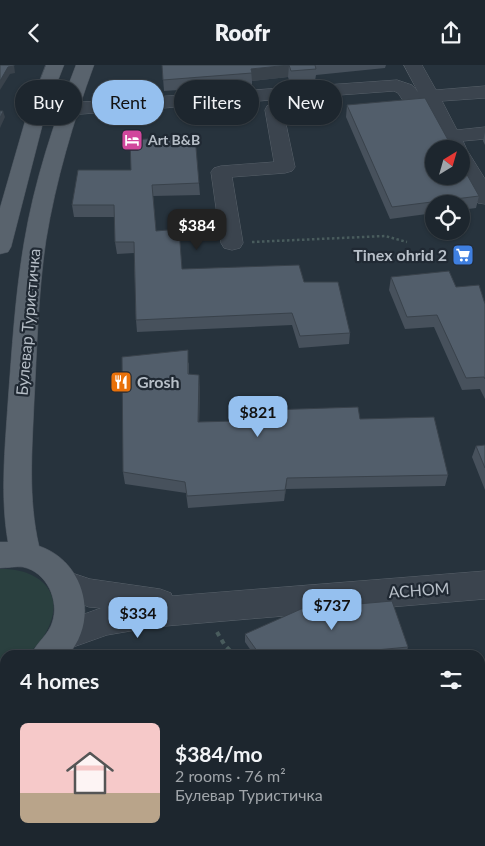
<!DOCTYPE html>
<meta charset="utf-8">
<style>
:root{--surface:#1d262e;--page:#252e36;--text:#f1f3f6;--muted:#a0a5aa;--line:#3b434a;--accent:#95c0ef}
body{margin:0;font-family:Lato,sans-serif;background:var(--page);color:var(--text);height:100vh;display:flex;flex-direction:column;font-size:19px;white-space:nowrap}
*{box-sizing:border-box;margin:0}
p{font-size:16px;color:var(--muted)}
.icon{flex:none;width:28px;height:28px;fill:none;stroke:currentColor;stroke-width:2;stroke-linecap:round;stroke-linejoin:round}
.map{position:relative;flex:1;overflow:hidden}
.details{position:absolute;left:0px;top:585px;width:485px;height:196px;display:flex;flex-direction:column;background:var(--surface);border-radius:15px 15px 0 0;box-shadow:0 1px 4px #0004,0 0 0 1px var(--line)}
.details>*{flex:none}
.hud{position:absolute;left:15px;top:15px;width:455px;height:45px;display:flex;gap:10px}
.needle{width:32px;rotate:37deg}
.tools{position:absolute;left:425px;top:75px;display:grid;gap:10px}
.tools a{display:grid;place-items:center;width:45px;height:45px;border-radius:50%;background:var(--surface);box-shadow:0 1px 4px #0004,0 0 0 1px var(--line);font-size:25px}
.price{position:absolute;translate:-50% -42px;padding:0 11px;border-radius:10px;background:var(--accent);color:#111;font-size:16px;line-height:32px;filter:drop-shadow(0 1px 2px #0008)}
.price::after{content:'';position:absolute;left:50%;top:30px;width:15px;height:11px;margin-left:-8px;background:inherit;clip-path:polygon(0 0,100% 0,50% 100%)}
.price.on{background:#222;color:#fff}
ul{padding:0;list-style:none}
li{display:flex;align-items:center;gap:15px;height:125px;padding:0 20px}
li span{display:grid;place-items:center;flex:none;width:140px;height:100px;border-radius:8px;color:#555}
li>.icon{margin-inline-start:auto}
span .icon{width:60px;height:60px;fill:#fffc;stroke-width:1}
li b{font-size:21px}
h2{display:flex;justify-content:space-between;align-items:center;height:60px;padding:0 20px;font-size:21px}
.pill{padding:0 18px;border-radius:22px;background:var(--surface);box-shadow:0 1px 4px #0004,0 0 0 1px var(--line);font-size:18px;line-height:45px}
.pill.on{background:var(--accent);color:#111}
header{display:flex;justify-content:space-between;align-items:center;height:65px;padding:0 20px;background:var(--surface);font-size:22px;font-weight:800}
.map>svg:first-child{display:block}
.green{fill:#2a403f}
.lines{fill:none;stroke-linecap:round;stroke-linejoin:round}
.minor-casing{stroke:#59626b;stroke-width:1}
.major-casing{stroke:#47505a;stroke-width:1}
.path-far1{stroke:#495c5d;stroke-width:2.5;stroke-dasharray:2.5 2.5;stroke-linecap:butt}
.path{stroke:#495c5d;stroke-width:4;stroke-dasharray:4.5 4.5;stroke-linecap:butt}
.minor{fill:#3b444e;fill-rule:evenodd}
.major{fill:#59636d;fill-rule:evenodd}
.wall{fill:#47515c}
.shaded-wall{fill:#39424b}
.building{fill:#525e6b;stroke:#39424b}
.labels{text-anchor:middle;stroke-width:4.5;stroke-linejoin:round;paint-order:stroke}
.far-poi-label{font-size:14px;font-weight:bold;fill:#b7bfc8;stroke:#202933;text-anchor:start}
.poi-label{font-size:16px;font-weight:bold;fill:#b7bfc8;stroke:#202933;text-anchor:end}
.street-label{font-size:16px;fill:#b7bfc8;stroke:#202933}
</style>
<header><svg class="icon" aria-label="back" viewBox="0 0 24 24"><path d="M15 5l-7 7 7 7"/></svg>Roofr<svg class="icon" aria-label="share" viewBox="0 0 24 24"><path d="M12 15V3M7 8l5-5 5 5M5 13v7h14v-7"/></svg></header>
<div class="map">
<svg width="485" height="781" viewBox="0 0 485 781">
<rect width="100%" height="100%" fill="#27333d"/>
<path class="green" d="M 0,504 C 42,503 69,531 44,571 C 40,577 32,587 24,590 C 19,591 11,590 5,590 L 5,597 L 0,598 Z"/>
<g class="lines">
<g class="minor-casing">
<path id="minor" d="M 404,0 L 422,0 L 436,25 L 485,21 L 485,33 L 442,36 L 457,65 L 485,62 L 485,74 L 463,76 L 467,85 L 485,114 L 485,139 L 478,138 L 461,109 L 461,84 L 448,84 L 424,38 L 404,37 L 398,28 L 394,26 L 68,50 L 61,48 L 59,44 L 61,40 L 68,38 L 397,15 L 412,20 L 418,27 Z
M 274,39 L 281,41 L 283,45 L 295,102 L 292,106 L 285,108 L 232,112 L 243,178 L 240,183 L 232,185 L 224,183 L 221,178 L 211,107 L 214,103 L 221,101 L 274,97 L 265,45 L 267,41 Z
M 66,506 L 90,514 L 160,524 L 171,528 L 172,531 L 485,506 L 485,534 L 154,562 L 107,570 L 62,586 L 51,581 L 46,571 L 51,561 L 101,543 L 89,542 L 55,529 L 51,519 L 55,509 Z"/>
</g>
<g class="major-casing">
<path id="major" d="M 46,0 L 64,0 L 46,46 L 11,182 L 8,187 L 0,189 L 0,143 L 28,46 Z
M 76,0 L 94,0 C 73,57 56,115 46,175 C 38,229 37,284 34,338 C 32,386 28,434 39,481 C 84,496 100,554 68,590 L 31,590 C 37,577 49,569 52,558 C 60,536 47,507 23,502 C 16,501 7,503 0,503 L 0,477 L 8,477 C 0,431 5,383 8,337 C 12,284 15,231 24,178 C 34,117 54,57 76,0 Z
M 5,595 L 5,627 L 0,628 L 0,596 Z
M 7,776 L 45,776 L 45,781 L 7,781 Z"/>
</g>
<path class="path-far1" d="M 252,177 L 385,171 L 407,177"/>
<path class="path" d="M 217,567 L 224,579 L 234,590"/>
<use href="#minor" class="minor"/>
<use href="#major" class="major"/>
</g>
<path class="wall" d="M 162,0 L 386,0 L 385,3 L 316,10 L 315,16 L 290,18 L 288,12 L 252,16 L 252,20 L 164,26 Z
M 347,40 L 479,131 L 476,143 L 461,145 L 461,139 L 434,139 L 434,148 L 390,154 L 346,52 Z
M 485,67 L 485,80 L 483,76 Z
M 131,105 L 199,118 L 200,130 L 153,131 L 156,166 L 182,204 L 304,217 L 350,268 L 349,279 L 299,283 L 292,260 L 137,267 L 136,255 L 134,188 L 117,189 L 115,177 L 115,152 L 74,152 L 72,140 Z
M 391,212 L 456,222 L 485,239 L 485,334 L 480,324 L 462,325 L 434,262 L 405,264 L 389,225 Z
M 189,297 L 189,309 L 200,322 L 199,357 L 360,354 L 448,410 L 445,421 L 286,424 L 284,436 L 188,443 L 186,428 L 125,419 L 123,407 Z
M 485,380 L 485,425 L 472,392 L 476,381 Z
M 245,569 L 408,582 L 406,590 L 254,590 L 245,577 Z"/>
<path class="shaded-wall" d="M 14,0 L 15,8 L 10,9 L 0,25 L 0,16 L 8,2 Z
M 289,0 L 288,12 L 252,16 L 251,4 Z
M 3,46 L 5,52 L 0,63 L 0,53 Z
M 199,310 L 200,322 L 199,369 L 198,357 Z
M 287,413 L 286,424 L 284,436 L 285,425 Z"/>
<path class="building" d="M 0,0 L 14,0 L 14,1 L 8,2 L 0,16 Z
M 162,0 L 315,0 L 316,4 L 291,6 L 289,0 L 251,4 L 252,8 L 163,15 Z
M 425,33 L 453,84 L 434,84 L 434,111 L 461,111 L 461,99 L 479,131 L 392,142 L 347,40 Z
M 0,46 L 3,46 L 0,53 Z
M 195,71 L 199,118 L 152,120 L 156,166 L 179,164 L 182,204 L 299,200 L 304,217 L 338,217 L 350,268 L 300,271 L 292,248 L 136,255 L 134,177 L 115,177 L 114,140 L 72,140 L 78,105 L 131,105 L 130,75 Z
M 449,206 L 456,222 L 479,220 L 485,239 L 485,314 L 484,312 L 466,313 L 437,250 L 407,252 L 391,212 Z
M 188,285 L 188,309 L 199,310 L 198,357 L 236,356 L 239,346 L 358,342 L 360,354 L 434,352 L 448,410 L 287,413 L 285,425 L 187,431 L 185,417 L 123,407 L 122,292 Z
M 485,380 L 485,403 L 476,381 Z
M 392,536 L 408,582 L 323,590 L 260,590 L 245,569 L 301,544 Z
M 485,773 L 485,781 L 452,781 L 472,776 L 480,776 L 480,774 Z
M 122,776 L 166,776 L 169,781 L 122,781 Z"/>
<defs>
<g id="hotel-square" transform="scale(1.125)"><rect x="-9" y="-9" width="18" height="18" rx="4" fill="#d1479c" stroke="#202933"/><path d="M-6-4.5h1.5V1H6V5H4.5V3h-9V5H-6ZM-4 0a1.8 1.8 0 1 1 3.6 0ZM.5 0V-2.5h3Q6-2.5 6 0Z" fill="#fff"/></g>
<g id="supermarket-square" transform="scale(1.125)"><rect x="-9" y="-9" width="18" height="18" rx="4" fill="#3f7fe0" stroke="#202933"/><path d="M-6-5.5h2.5l.6 2H6L4.5 2H-2.5L-4.4-4H-6ZM-1.5 3.2a1.3 1.3 0 1 0 .1 0ZM3 3.2a1.3 1.3 0 1 0 .1 0Z" fill="#fff"/></g>
<g id="restaurant-square" transform="scale(1.125)"><rect x="-9" y="-9" width="18" height="18" rx="4" fill="#e8710a" stroke="#202933"/><path d="M-5-6h1v4h1v-4h1v4h1v-4h1v5L-1.5 .5V6h-2V.5L-5-1ZM5-6V6H3V1.5H1.5Q1.5-4 5-6Z" fill="#fff"/></g>
</defs>
<g fill-rule="evenodd">
<use href="#hotel-square" x="132" y="75"/>
<use href="#supermarket-square" x="463" y="190"/>
<use href="#restaurant-square" x="121" y="317"/>
</g>
<g class="labels">
<g class="far-poi-label">
<text x="148" y="80">Art B&amp;B</text>
</g>
<g class="poi-label">
<text x="447" y="196">Tinex ohrid 2</text>
<text x="137" y="323" text-anchor="start">Grosh</text>
</g>
<g class="street-label">
<text transform="translate(28 257) rotate(-85)" y="6">Булевар Туристичка</text>
<text transform="translate(419 525) rotate(-4)" y="6">АСНОМ</text>
</g>
</g>
</svg>
<div class="tools">
<a><svg class="needle" viewBox="-14 -14 28 28"><path d="M0-13l5 13h-10z" fill="#e53935"/><path d="M0 13l5-13h-10z" fill="#a0a5aa"/></svg></a>
<a><svg class="icon" aria-label="locate" viewBox="0 0 24 24"><circle cx="12" cy="12" r="6"/><path d="M12 2v4M12 18v4M2 12h4M18 12h4"/></svg></a>
</div>
<b class="price on" style="left:197px;top:186px">$384</b>
<b class="price" style="left:258px;top:373px">$821</b>
<b class="price" style="left:332px;top:566px">$737</b>
<b class="price" style="left:138px;top:574px">$334</b>
<div class="hud">
<a class="pill">Buy</a>
<a class="pill on">Rent</a>
<a class="pill">Filters</a>
<a class="pill">New</a>
</div>
<section class="details">
<h2>4 homes<svg class="icon" aria-label="filters" viewBox="0 0 24 24"><path d="M4 7h16M4 17h16"/><circle cx="9" cy="7" r="2"/><circle cx="15" cy="17" r="2"/></svg></h2>
<ul>
<li><span style="background:linear-gradient(#f6c9c9 70%,#b9a48a 0)"><svg class="icon" aria-label="home" viewBox="0 0 24 24"><path d="M3 11l9-7 9 7M6 9v11h12V9"/></svg></span><div><b>$384/mo</b><p>2 rooms · 76 m²</p><p>Булевар Туристичка</p></div></li>
</ul>
</section>
</div>
